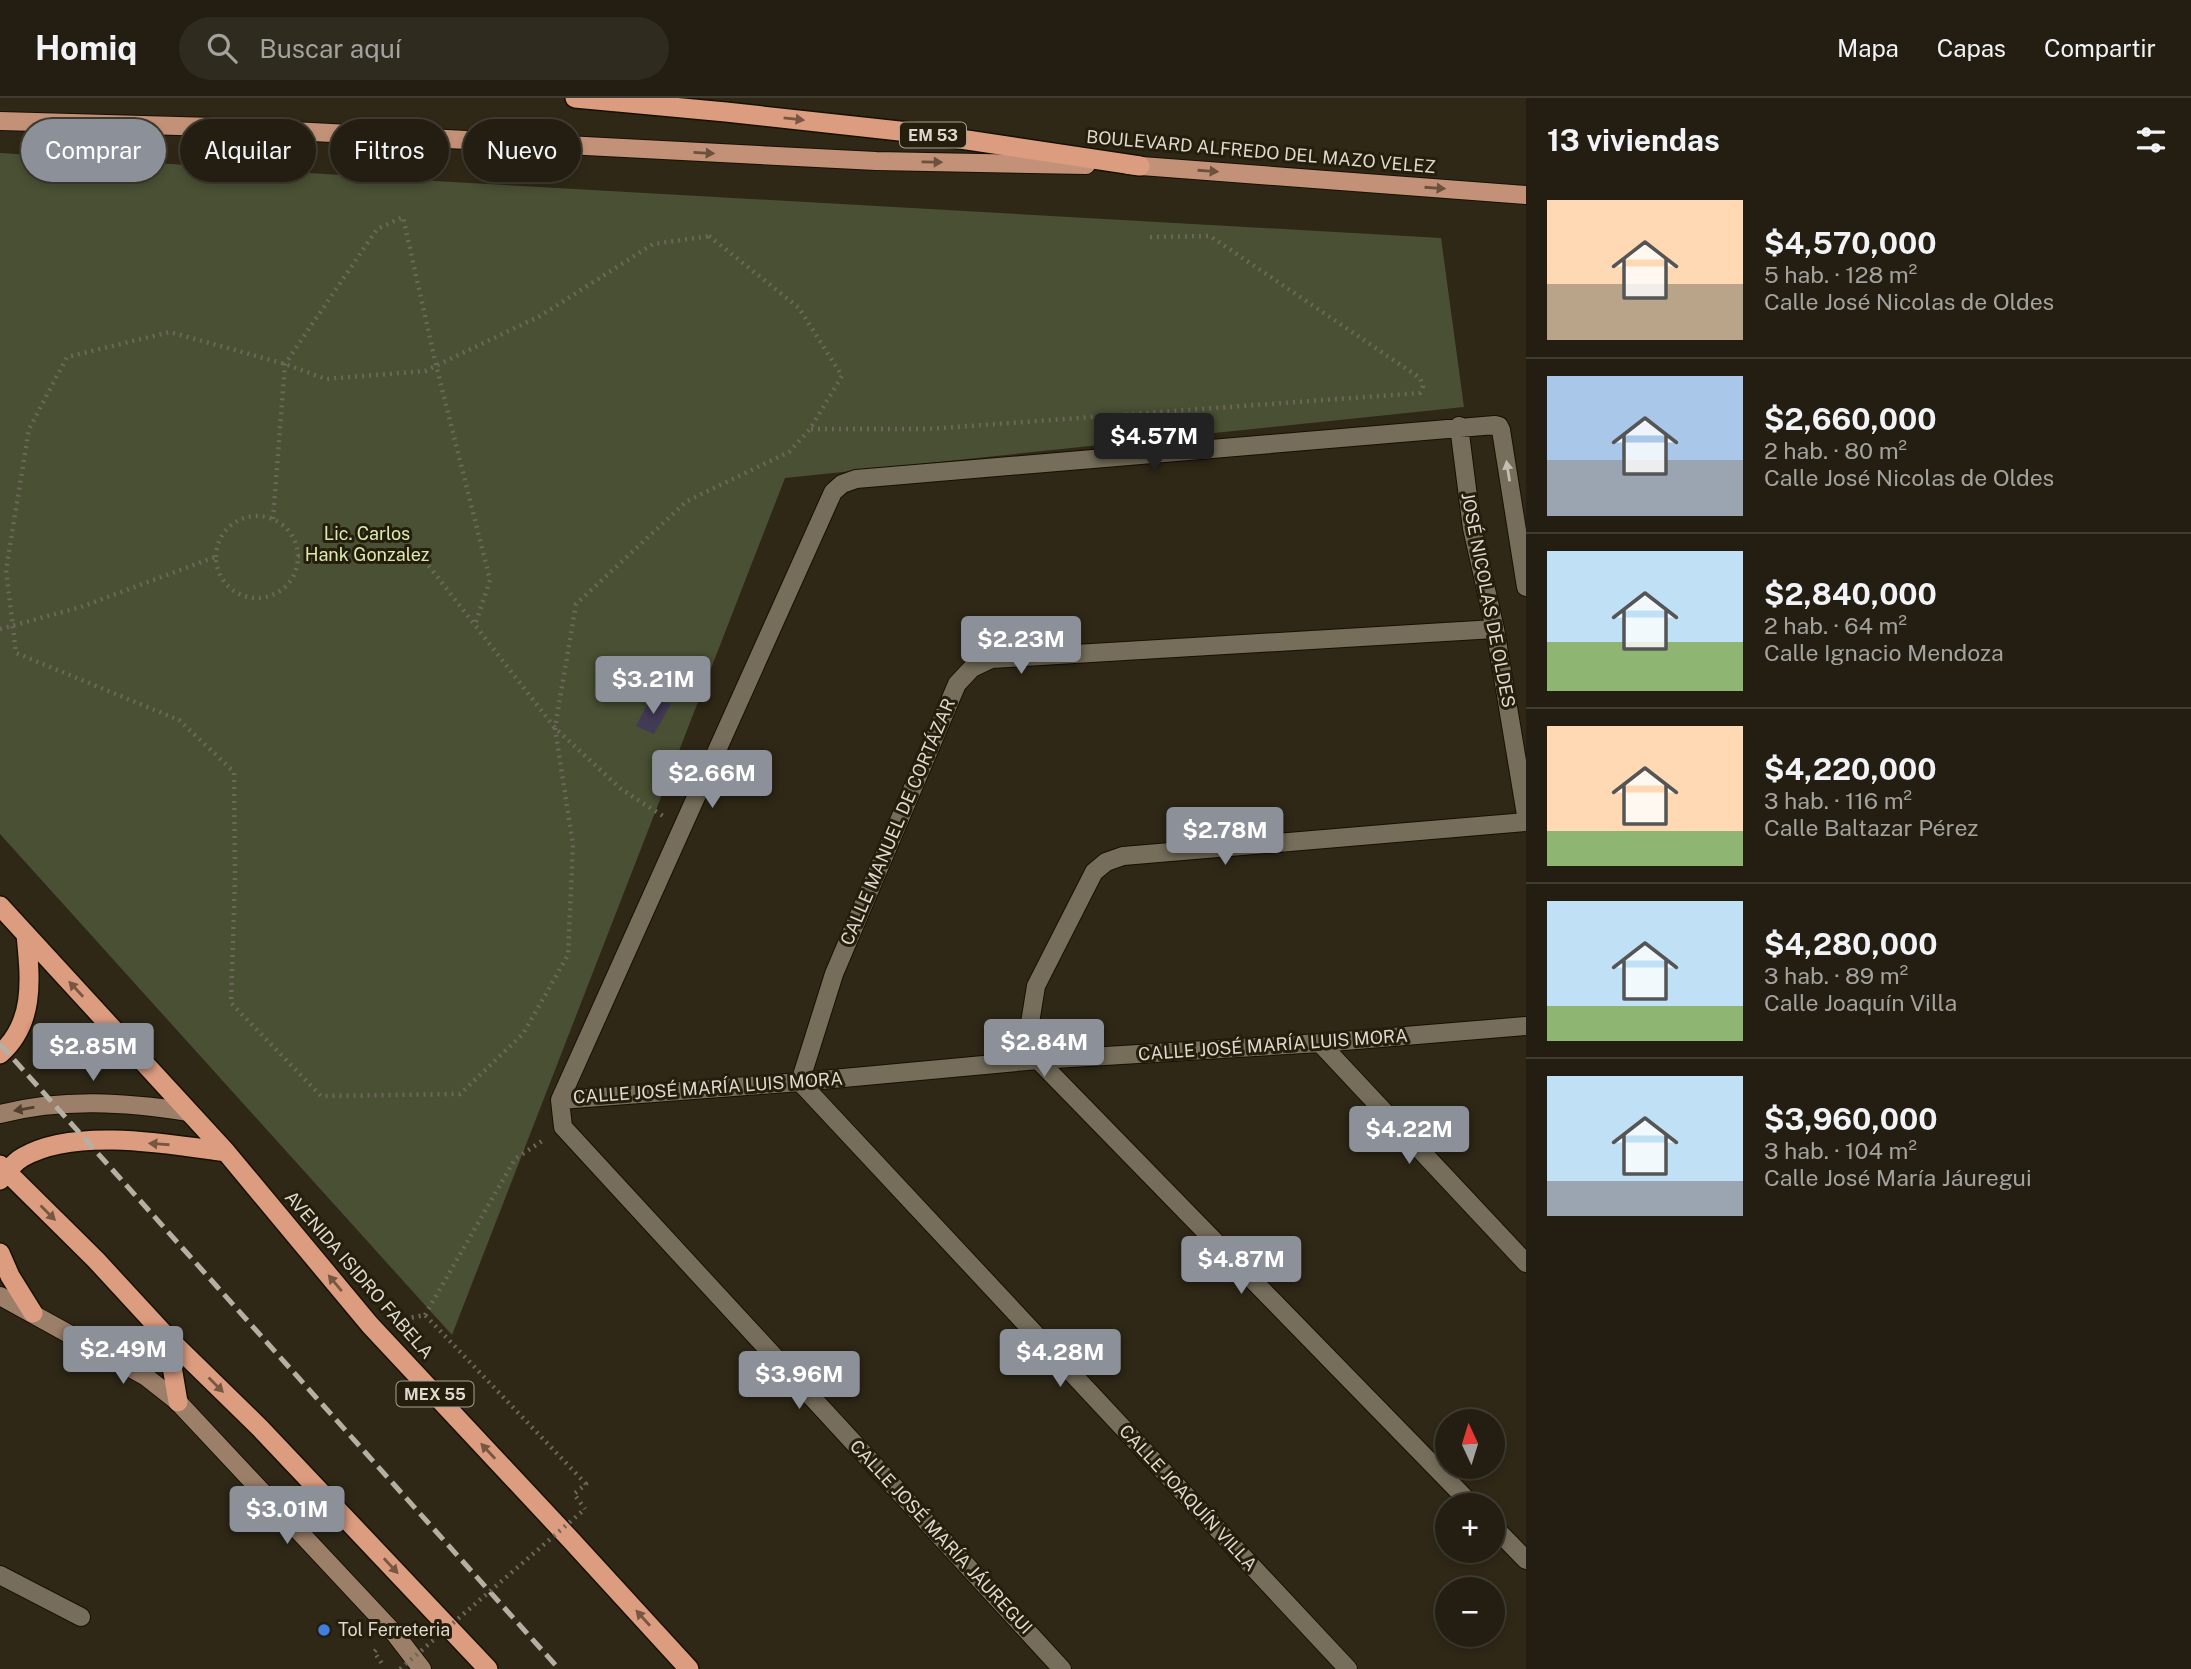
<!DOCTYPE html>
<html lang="es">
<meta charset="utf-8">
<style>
:root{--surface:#231e11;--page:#2f2b1f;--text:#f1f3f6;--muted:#a3a29f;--line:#403c31;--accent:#8c9099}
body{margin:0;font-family:"Public Sans",sans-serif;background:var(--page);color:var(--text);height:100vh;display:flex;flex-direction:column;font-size:26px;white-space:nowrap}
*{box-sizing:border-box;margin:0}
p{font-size:23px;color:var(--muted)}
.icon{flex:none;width:38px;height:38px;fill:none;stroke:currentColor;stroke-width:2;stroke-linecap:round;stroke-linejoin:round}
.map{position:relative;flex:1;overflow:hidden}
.panel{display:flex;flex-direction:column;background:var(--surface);width:665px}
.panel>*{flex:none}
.guide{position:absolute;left:21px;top:21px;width:665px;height:63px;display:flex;gap:14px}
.needle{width:46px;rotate:356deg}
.fabs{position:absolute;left:1435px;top:1311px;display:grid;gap:14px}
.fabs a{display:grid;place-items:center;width:70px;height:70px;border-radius:50%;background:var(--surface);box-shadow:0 4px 10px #0003,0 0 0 2px var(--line);font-size:35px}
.price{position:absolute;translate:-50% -60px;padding:0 16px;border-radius:7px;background:var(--accent);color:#fff;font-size:23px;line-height:46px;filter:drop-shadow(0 2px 4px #0008)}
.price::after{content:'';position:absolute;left:50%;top:42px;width:21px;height:16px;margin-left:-10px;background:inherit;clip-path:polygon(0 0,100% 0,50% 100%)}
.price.on{background:#222;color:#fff}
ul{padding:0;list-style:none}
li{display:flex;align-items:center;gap:21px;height:175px;padding:0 21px}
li+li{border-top:2px solid var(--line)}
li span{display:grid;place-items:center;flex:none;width:196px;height:140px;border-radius:0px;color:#555}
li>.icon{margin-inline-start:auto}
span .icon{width:84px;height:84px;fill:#fffc;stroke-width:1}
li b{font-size:30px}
h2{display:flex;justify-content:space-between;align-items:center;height:84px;padding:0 21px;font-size:30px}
.pill{padding:0 24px;border-radius:32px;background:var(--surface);box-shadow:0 4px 10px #0003,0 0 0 2px var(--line);font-size:24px;line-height:63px}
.pill.on{background:var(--accent);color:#fff}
header{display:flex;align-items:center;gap:42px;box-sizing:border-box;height:98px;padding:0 35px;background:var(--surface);border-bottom:2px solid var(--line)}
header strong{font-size:33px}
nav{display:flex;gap:38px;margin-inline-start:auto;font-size:24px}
.search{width:490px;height:63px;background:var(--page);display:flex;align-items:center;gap:18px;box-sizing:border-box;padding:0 24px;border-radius:38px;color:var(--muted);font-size:26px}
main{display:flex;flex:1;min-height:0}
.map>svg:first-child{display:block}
.green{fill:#495034}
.building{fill:#433a56}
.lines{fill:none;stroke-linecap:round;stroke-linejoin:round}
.minor-casing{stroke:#171102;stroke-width:20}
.secondary-casing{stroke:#171102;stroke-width:20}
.primary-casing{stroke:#171102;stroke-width:20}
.trunk-casing{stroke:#171102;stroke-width:22}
.path{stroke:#6c6758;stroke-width:4.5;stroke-dasharray:2 5;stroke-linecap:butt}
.minor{stroke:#766e5b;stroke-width:18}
.secondary{stroke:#9c7f69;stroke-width:18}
.primary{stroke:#c29177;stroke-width:18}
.trunk{stroke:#dc9c80;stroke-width:19}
.rail{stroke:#b5b0a4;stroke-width:5;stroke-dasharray:14 7;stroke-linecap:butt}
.path-bridge{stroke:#6c6758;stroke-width:4.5;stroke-dasharray:2 5;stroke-linecap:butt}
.oneway{fill:#775741}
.oneway2{fill:#6c523d}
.oneway3{fill:#c3beb1}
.oneway4{fill:#4f402d}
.shop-dot{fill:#3f7fe0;stroke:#251e0d;stroke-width:2.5}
.labels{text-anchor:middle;stroke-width:6;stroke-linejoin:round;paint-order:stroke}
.shield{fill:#251e0d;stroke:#a6a194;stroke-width:2}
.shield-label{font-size:16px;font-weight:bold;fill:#ddd9ce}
.street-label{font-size:18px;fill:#ddd9ce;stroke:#251e0d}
.park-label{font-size:18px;fill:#daeaaf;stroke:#251e0d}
.poi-label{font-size:18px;fill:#ddd9ce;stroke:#251e0d;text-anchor:start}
</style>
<header>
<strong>Homiq</strong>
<div class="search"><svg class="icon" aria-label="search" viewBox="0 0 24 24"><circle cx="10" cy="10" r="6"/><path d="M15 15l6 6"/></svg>Buscar aquí</div>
<nav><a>Mapa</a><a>Capas</a><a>Compartir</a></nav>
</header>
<main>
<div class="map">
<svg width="1526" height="1571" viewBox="0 0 1526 1571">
<rect width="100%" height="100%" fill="#2f2817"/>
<path class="green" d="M 0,55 L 434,83 L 1441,140 L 1464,309 L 785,380 L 452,1237 L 0,736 Z"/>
<path class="building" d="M 650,601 L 671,606 L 654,636 L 636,628 Z"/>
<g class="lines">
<g class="minor-casing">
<path id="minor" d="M 1459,328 L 1472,430 L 1495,531 L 1526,717
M 1320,945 L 1526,1165
M 560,1002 L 800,984 L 1038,962 L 1320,945 L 1526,928
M 1472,1407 L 1038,962 L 1030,925 L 1036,888 L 1094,774 L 1106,764 L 1123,758 L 1526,724
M 1493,1428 L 1526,1462
M 0,1477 L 81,1519
M 1062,1571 L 563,1029 L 560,1002 L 833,394 L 842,386 L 856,381 L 1495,327 L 1499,328 L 1501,332 L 1526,489
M 1348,1571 L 800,984 L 834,876 L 957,586 L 972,570 L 991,561 L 1495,531"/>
</g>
<g class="secondary-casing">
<path id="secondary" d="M 0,1016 C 63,1000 125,1004 189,1014
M 0,1198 L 145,1278 L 178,1304 L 395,1536 L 422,1571"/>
</g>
<g class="primary-casing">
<path id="primary" d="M 0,23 L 214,29 L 876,63 L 1086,67
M 1128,67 L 1526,97"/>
</g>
<g class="trunk-casing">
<path id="trunk" d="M 575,0 L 726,14 L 927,36 L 1140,68
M 0,808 L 226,1054 L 370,1227 L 570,1441 L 689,1571
M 0,956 C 36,924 30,879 26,836
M 0,1067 L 96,1162 L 167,1239 L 260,1330 L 488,1571
M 0,1082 C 6,1074 14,1064 23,1059 C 75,1029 169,1046 226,1054
M 0,1155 L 10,1178 L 33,1215
M 167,1239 L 178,1304
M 84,1245 L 167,1239"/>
</g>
<path class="path" d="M 709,138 L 799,210 L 842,278 L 810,331 L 789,354 L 687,403 L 576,506 L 555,630 L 573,747 L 568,857 L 523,936 L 460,996 L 321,998 L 231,905 L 235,781 L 234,674 L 179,622 L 16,555 L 6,472 L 29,331 L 67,259 L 170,234 L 285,266 L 326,281 L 425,273 L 540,218 L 653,146 Z
M 811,331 L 928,331 L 1420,295 L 1423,288 L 1420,280 L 1210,138 L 1150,139
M216 459a41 41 0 1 1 82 0a41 41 0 1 1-82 0Z
M 273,421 L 285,266 L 377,131 L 403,119 L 436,267 L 490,482 L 475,527
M 298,458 L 425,463 L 555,630 L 621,691 L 663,718
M 0,531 L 81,509 L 215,459
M 425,1217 L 515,1061 L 542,1043
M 398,1222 L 425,1217 L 586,1386 L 574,1396 L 585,1411
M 376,1552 L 374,1554 L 383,1567"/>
<use href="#minor" class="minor"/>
<use href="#secondary" class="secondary"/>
<use href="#primary" class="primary"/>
<use href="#trunk" class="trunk"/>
<path class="rail" d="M 0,946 L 559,1571"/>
<path class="path-bridge" d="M 400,1571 L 585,1411"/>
</g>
<defs><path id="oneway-solid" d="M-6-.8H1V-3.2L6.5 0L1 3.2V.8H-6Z" transform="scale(1.75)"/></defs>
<g class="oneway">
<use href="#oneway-solid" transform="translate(794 21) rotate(6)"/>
<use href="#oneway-solid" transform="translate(76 891) rotate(-133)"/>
<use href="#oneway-solid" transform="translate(159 1046) rotate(-176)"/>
<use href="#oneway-solid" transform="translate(48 1115) rotate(45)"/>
<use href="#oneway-solid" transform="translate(335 1185) rotate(-130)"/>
<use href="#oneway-solid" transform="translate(216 1287) rotate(45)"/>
<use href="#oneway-solid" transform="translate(488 1353) rotate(-133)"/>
<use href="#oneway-solid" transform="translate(391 1468) rotate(47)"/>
<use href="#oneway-solid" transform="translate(643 1520) rotate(-132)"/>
</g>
<g class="oneway2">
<use href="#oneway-solid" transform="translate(704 55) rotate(3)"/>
<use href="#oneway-solid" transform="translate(932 64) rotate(1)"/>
<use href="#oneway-solid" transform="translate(1208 73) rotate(4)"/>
<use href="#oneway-solid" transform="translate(1435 90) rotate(4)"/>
</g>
<use class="oneway3" href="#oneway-solid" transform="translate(1508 373) rotate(-99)"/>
<use class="oneway4" href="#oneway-solid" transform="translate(24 1011) rotate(170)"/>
<circle class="shop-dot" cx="324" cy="1532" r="7"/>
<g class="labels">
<g class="shield">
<rect x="900" y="24.5" width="66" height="25" rx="5"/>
<rect x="396.5" y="1283.5" width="77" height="25" rx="5"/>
</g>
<g class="shield-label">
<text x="933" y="43">EM 53</text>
<text x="435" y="1302">MEX 55</text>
</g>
<g class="street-label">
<text transform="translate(1261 54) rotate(5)" y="6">BOULEVARD ALFREDO DEL MAZO VELEZ</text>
<text transform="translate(1488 502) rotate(79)" y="6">JOSÉ NICOLAS DE OLDES</text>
<text transform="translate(898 724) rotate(-67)" y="6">CALLE MANUEL DE CORTÁZAR</text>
<text transform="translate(1273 947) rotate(-4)" y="6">CALLE JOSÉ MARÍA LUIS MORA</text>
<text transform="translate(708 990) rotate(-4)" y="6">CALLE JOSÉ MARÍA LUIS MORA</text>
<text transform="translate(359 1177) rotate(49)" y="6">AVENIDA ISIDRO FABELA</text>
<text transform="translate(1188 1400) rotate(47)" y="6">CALLE JOAQUÍN VILLA</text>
<text transform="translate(941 1439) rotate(47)" y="6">CALLE JOSÉ MARÍA JÁUREGUI</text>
</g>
<g class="park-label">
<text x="367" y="442">Lic. Carlos<tspan x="367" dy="21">Hank Gonzalez</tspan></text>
</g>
<g class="poi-label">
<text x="338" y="1538">Tol Ferreteria</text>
</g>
</g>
</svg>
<div class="fabs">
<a><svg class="needle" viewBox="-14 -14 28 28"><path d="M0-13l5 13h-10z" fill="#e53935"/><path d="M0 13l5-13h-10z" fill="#a3a29f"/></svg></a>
<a>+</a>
<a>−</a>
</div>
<b class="price on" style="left:1154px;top:375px">$4.57M</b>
<b class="price" style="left:1021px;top:578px">$2.23M</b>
<b class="price" style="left:653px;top:618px">$3.21M</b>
<b class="price" style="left:712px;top:712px">$2.66M</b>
<b class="price" style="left:1225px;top:769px">$2.78M</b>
<b class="price" style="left:1044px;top:981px">$2.84M</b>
<b class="price" style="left:93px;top:985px">$2.85M</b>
<b class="price" style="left:1409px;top:1068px">$4.22M</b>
<b class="price" style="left:1241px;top:1198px">$4.87M</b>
<b class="price" style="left:123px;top:1288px">$2.49M</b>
<b class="price" style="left:1060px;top:1291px">$4.28M</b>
<b class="price" style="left:799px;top:1313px">$3.96M</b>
<b class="price" style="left:287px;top:1448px">$3.01M</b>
<div class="guide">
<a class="pill on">Comprar</a>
<a class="pill">Alquilar</a>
<a class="pill">Filtros</a>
<a class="pill">Nuevo</a>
</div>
</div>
<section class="panel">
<h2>13 viviendas<svg class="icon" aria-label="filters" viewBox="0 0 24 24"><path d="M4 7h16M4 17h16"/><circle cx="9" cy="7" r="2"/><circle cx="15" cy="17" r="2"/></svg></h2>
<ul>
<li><span style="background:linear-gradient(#ffd9b3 60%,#b9a48a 0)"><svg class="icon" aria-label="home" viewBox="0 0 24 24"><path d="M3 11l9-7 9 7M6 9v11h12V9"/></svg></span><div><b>$4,570,000</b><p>5 hab. · 128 m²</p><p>Calle José Nicolas de Oldes</p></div></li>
<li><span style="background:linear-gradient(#a9c7e8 60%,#9aa5b1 0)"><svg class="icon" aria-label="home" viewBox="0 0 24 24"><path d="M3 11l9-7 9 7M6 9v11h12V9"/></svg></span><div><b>$2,660,000</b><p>2 hab. · 80 m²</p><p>Calle José Nicolas de Oldes</p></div></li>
<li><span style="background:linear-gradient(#bfe0f5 65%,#8fb573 0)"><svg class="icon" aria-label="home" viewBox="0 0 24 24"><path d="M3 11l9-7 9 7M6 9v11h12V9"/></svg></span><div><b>$2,840,000</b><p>2 hab. · 64 m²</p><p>Calle Ignacio Mendoza</p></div></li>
<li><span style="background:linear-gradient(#ffd9b3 75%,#8fb573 0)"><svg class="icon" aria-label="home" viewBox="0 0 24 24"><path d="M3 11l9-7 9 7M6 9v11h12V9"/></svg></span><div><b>$4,220,000</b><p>3 hab. · 116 m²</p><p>Calle Baltazar Pérez</p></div></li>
<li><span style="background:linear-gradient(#bfe0f5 75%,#8fb573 0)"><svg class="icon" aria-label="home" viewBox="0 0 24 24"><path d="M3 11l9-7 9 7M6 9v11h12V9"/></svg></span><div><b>$4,280,000</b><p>3 hab. · 89 m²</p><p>Calle Joaquín Villa</p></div></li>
<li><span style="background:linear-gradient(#bfe0f5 75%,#9aa5b1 0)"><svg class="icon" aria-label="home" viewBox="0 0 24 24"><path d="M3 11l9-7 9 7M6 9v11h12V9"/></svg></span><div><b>$3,960,000</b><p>3 hab. · 104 m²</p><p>Calle José María Jáuregui</p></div></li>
</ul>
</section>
</main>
